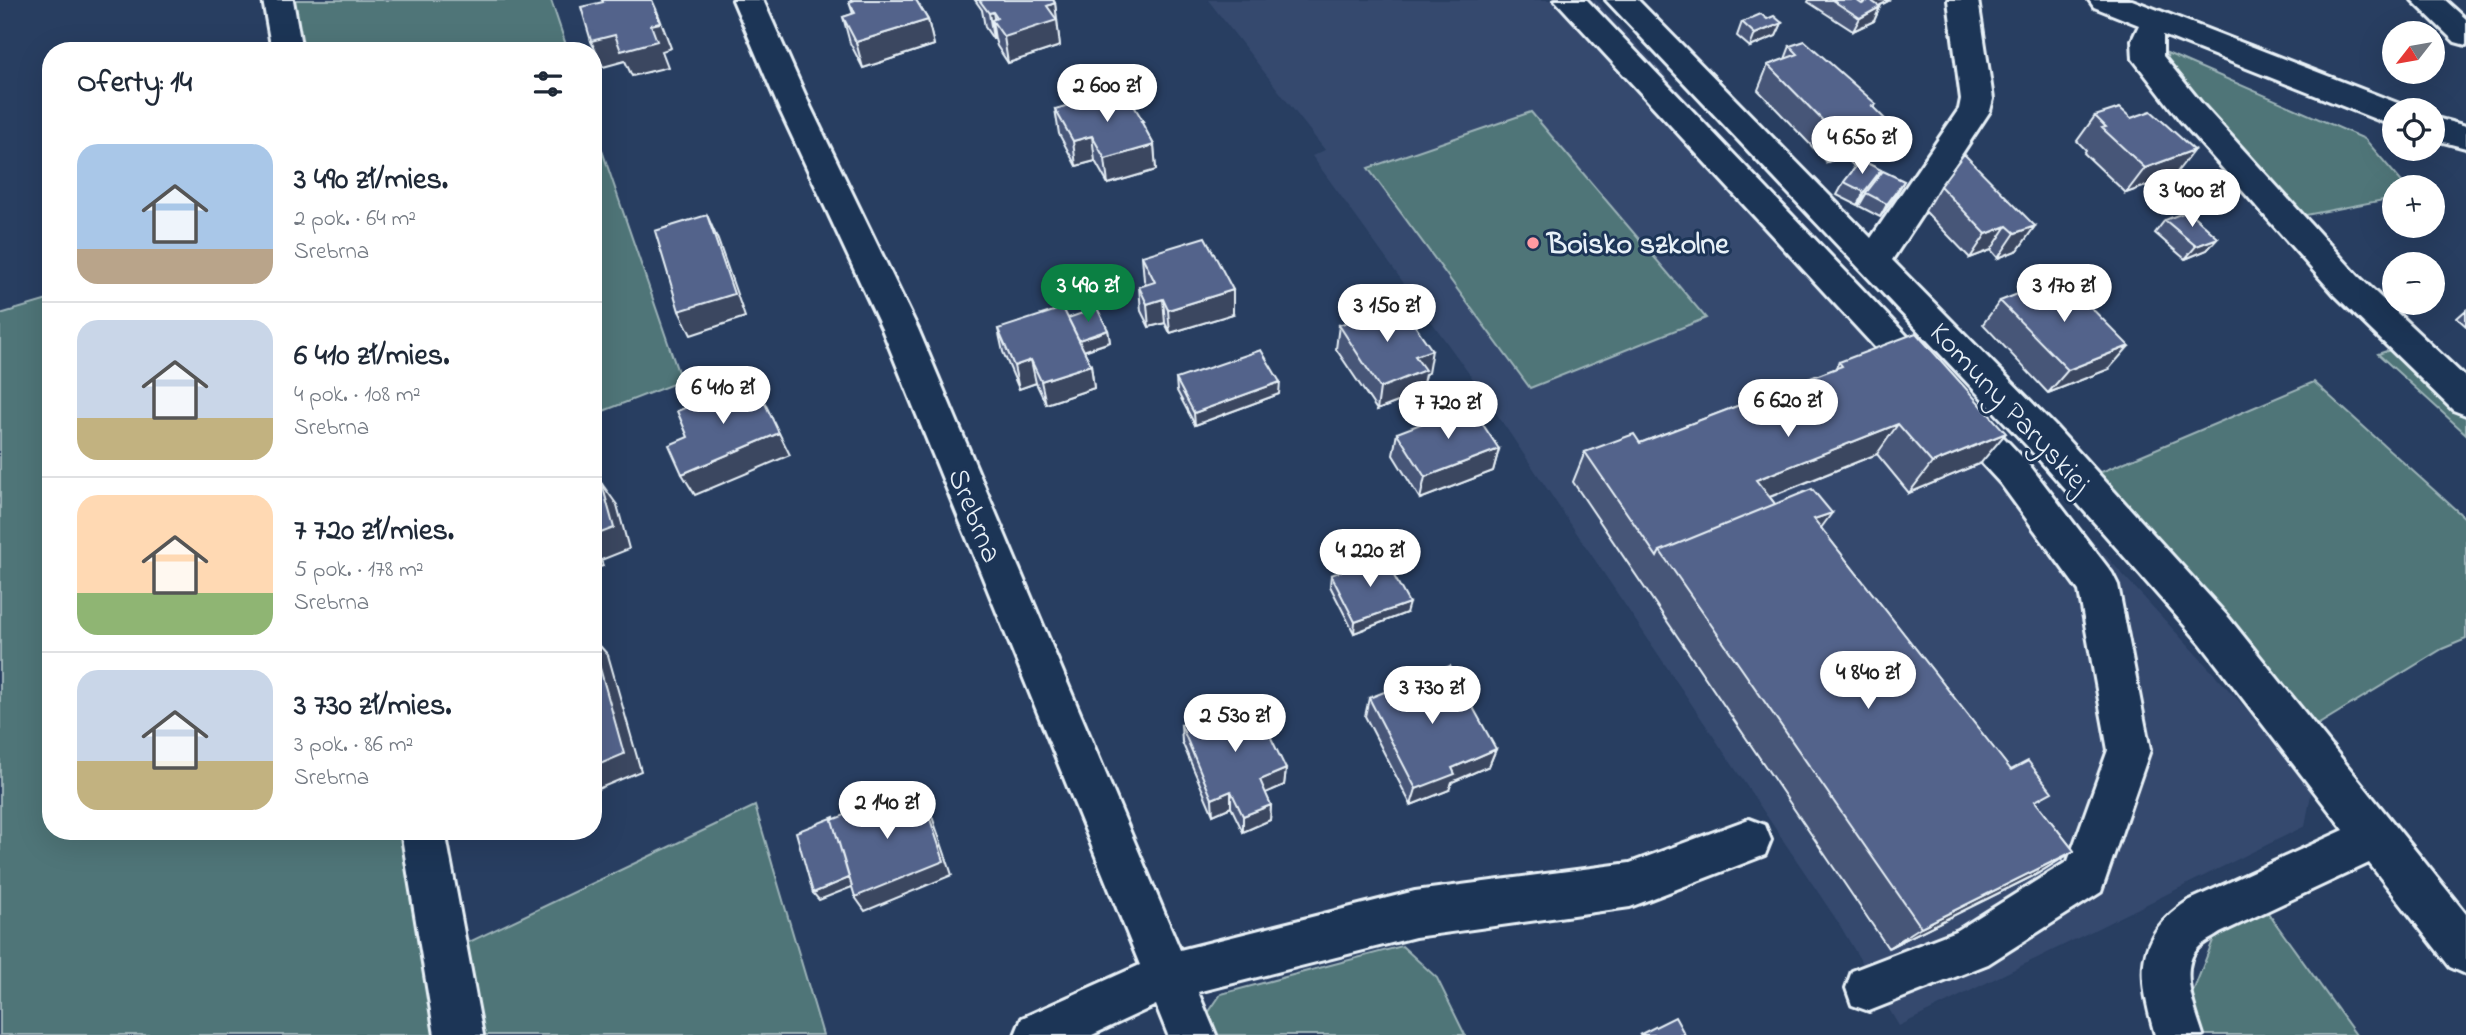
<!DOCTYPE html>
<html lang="pl">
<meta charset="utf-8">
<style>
:root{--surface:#fff;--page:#f6f6f7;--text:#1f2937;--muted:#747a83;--line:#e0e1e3;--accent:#0b8043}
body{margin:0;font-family:"Indie Flower",sans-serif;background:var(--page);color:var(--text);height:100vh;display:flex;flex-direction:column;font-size:26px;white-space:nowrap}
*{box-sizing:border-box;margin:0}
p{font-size:23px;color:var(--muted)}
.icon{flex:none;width:38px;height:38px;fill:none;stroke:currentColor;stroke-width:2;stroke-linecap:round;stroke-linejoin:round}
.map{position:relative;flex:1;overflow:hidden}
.drawer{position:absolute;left:42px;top:42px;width:560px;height:798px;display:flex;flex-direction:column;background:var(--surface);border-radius:28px;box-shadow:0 7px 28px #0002}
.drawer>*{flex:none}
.needle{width:46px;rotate:239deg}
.buttons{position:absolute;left:2382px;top:21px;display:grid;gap:14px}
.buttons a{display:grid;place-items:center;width:63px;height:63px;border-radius:50%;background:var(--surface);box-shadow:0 7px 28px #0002;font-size:35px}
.price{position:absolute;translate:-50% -60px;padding:0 16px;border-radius:24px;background:#fff;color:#222;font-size:23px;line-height:46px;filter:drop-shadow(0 2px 4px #0008)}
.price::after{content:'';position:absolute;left:50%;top:42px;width:21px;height:16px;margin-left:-10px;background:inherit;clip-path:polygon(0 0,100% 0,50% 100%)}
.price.on{background:var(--accent);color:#fff}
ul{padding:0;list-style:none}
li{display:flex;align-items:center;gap:21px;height:175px;padding:0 35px}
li+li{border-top:2px solid var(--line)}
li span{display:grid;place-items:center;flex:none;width:196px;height:140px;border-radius:21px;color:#555}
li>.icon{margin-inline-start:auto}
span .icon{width:84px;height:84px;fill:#fffc;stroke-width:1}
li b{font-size:30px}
h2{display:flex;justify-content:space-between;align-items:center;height:84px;padding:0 35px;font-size:30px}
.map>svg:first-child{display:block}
.built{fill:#35496e}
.green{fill:#4f7578;stroke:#9cb3b8;stroke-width:2}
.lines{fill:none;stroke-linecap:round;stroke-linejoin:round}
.minor-casing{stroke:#e8f1f8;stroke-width:6}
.minor{fill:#1d3557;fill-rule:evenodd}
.wall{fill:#475678;stroke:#e8f1f8;stroke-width:2}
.shaded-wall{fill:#3a4661;stroke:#e8f1f8;stroke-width:2}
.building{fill:#53648b;stroke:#e8f1f8;stroke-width:2}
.poi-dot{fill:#ff9aa2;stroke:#1d3557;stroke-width:2.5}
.labels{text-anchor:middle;stroke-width:6;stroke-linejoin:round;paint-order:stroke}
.poi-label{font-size:30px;font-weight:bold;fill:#e8f1f8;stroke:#1d3557;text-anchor:start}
.street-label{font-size:30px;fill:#e8f1f8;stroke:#1d3557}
</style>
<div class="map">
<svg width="2466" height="1035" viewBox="0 0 2466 1035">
<rect width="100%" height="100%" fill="#283e61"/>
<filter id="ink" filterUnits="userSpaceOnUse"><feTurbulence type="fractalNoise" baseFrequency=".0143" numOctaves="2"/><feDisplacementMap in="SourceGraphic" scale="14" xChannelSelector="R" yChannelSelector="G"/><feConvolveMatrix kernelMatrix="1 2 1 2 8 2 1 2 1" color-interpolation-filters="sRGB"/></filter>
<g filter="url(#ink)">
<path class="built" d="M 1208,0 L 1596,0 L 2249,712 L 2312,789 L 2305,826 L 1899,1026 L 1838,922 L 1478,386 L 1312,156 L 1325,150 Z"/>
<path class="green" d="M 267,0 L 551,0 L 568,51 L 276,51 Z
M 2167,53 L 2365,139 L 2406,187 L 2394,187 L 2394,198 L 2301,216 L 2169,71 Z
M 1531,112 L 1706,318 L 1530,388 L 1368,168 Z
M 593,124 L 681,381 L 593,415 Z
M 51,299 L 51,831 L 408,831 L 445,1035 L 0,1035 L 0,314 Z
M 2396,348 L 2466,413 L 2466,434 L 2378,354 Z
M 2314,382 L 2466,519 L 2466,639 L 2442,649 L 2314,727 L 2092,476 Z
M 755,806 L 823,1035 L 483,1035 L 467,943 Z
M 2266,910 L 2356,1035 L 2204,1035 L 2189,1002 L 2214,938 Z
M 1402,946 L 1437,978 L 1465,1035 L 1215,1035 L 1206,1016 L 1221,994 Z"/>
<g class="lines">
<g class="minor-casing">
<path id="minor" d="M 263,0 L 293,0 L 302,51 L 272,51 Z
M 733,0 L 763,0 L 811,108 L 918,329 L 1180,950 L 1415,891 L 1630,863 L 1749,819 L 1765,825 L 1771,840 L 1765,855 L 1630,907 L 1415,937 L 1198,992 L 1216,1035 L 1168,1035 L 1156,1005 L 1092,1035 L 1015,1035 L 1022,1018 L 1140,965 L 882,329 L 779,108 Z
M 1555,0 L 1587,0 L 2027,462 L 2112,573 L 2118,585 L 2150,750 L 2101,892 L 1988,964 L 1869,1011 L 1852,1005 L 1846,988 L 1852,971 L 1958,930 L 2068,861 L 2108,750 L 2079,591 L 2001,484 Z
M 1606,0 L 1638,0 L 1871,238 L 1959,109 L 1961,99 L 1948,0 L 1978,0 L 1993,99 L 1990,111 L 1892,260 L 2055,426 L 2229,618 L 2466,914 L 2466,974 L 2450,967 L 2369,863 L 2220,933 C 2213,938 2203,942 2197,949 C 2178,970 2196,1012 2203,1035 L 2155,1035 C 2139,978 2132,937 2188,901 L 2344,830 L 2201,644 L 2029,448 Z
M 2089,0 L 2132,0 L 2405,106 L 2407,110 L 2394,110 L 2394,125 L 2383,122 L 2163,35 L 2163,56 L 2202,104 L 2358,276 L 2466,378 L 2466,415 L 2453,410 L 2334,294 L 2180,120 L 2133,59 L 2132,40 L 2139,25 L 2094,7 Z
M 2412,0 L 2445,0 L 2466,19 L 2466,45 L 2455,42 Z
M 2432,117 L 2466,126 L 2466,148 L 2432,139 Z
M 401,831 L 445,831 L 483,1035 L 435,1035 Z"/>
</g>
<use href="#minor" class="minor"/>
</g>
<path class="wall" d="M 851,0 L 916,0 L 928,20 L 934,45 L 863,68 L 850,43 L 843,17 L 853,14 L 849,2 L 851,1 Z
M 975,0 L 1053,0 L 1055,3 L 1060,46 L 1008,63 L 997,46 L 995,39 L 993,39 L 985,27 L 982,10 Z
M 1809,0 L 1890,0 L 1878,6 L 1880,7 L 1874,21 L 1853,31 L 1808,2 Z
M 1767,19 L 1782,23 L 1776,36 L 1750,47 L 1737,36 L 1742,22 Z
M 1790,46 L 1876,104 L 1874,108 L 1883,155 L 1864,162 L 1881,170 L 1875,183 L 1896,195 L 1880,217 L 1859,206 L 1866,194 L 1857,205 L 1837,195 L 1844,182 L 1858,164 L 1854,166 L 1844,156 L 1827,162 L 1758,90 L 1768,65 L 1785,59 Z
M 1055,109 L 1143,126 L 1154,145 L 1156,170 L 1108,184 L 1095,161 L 1076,166 L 1059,134 Z
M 2095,116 L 2174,176 L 2126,193 L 2084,153 L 2086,150 L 2077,141 Z
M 1940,186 L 2035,226 L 2018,250 L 1998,258 L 1991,250 L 1970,258 L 1925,211 Z
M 2165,220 L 2218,238 L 2207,250 L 2185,259 L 2155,233 Z
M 1142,256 L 1233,314 L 1170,333 L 1165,323 L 1149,327 L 1141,311 L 1139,287 L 1146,285 L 1144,280 Z
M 2000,301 L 2109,369 L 2048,393 L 1983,324 Z
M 2466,310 L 2466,326 L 2457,318 Z
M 1068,318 L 1108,330 L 1110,342 L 1084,351 L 1091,365 L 1094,388 L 1046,404 L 1036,383 L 1019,389 L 1003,352 L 998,329 Z
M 1339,325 L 1428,373 L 1425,374 L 1421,393 L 1377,410 L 1336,349 Z
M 1839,362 L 1981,463 L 1909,493 L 1877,454 L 1770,497 L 1775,504 L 1821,528 L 2074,851 L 2035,875 L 1888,948 L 1573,482 L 1585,452 L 1640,443 L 1835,369 Z
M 1176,379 L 1279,394 L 1195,425 L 1177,391 Z
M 1397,433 L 1499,449 L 1493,471 L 1420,499 L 1393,455 Z
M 1331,575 L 1406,613 L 1354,633 L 1330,586 Z
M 1369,698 L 1496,749 L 1489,766 L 1452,782 L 1449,790 L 1411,805 L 1365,716 Z
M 1181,725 L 1286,769 L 1284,785 L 1265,793 L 1271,805 L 1270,820 L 1243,832 L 1231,807 L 1213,815 L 1182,742 Z"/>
<path class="shaded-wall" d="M 652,0 L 657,11 L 671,48 L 662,51 L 668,67 L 632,76 L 625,61 L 603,67 L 591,41 Z
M 1864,0 L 1890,0 L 1858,17 L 1857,16 Z
M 1055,3 L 1060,46 L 1008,63 L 1004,37 L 1047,6 Z
M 1880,7 L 1874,21 L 1853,31 L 1860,18 Z
M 993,12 L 995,24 L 992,20 L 995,39 L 993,39 L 989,13 Z
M 928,20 L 934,45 L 863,68 L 856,42 Z
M 1782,23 L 1776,36 L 1750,47 L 1755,34 Z
M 1896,130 L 1883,155 L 1854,166 L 1867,141 Z
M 1856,131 L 1844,156 L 1827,162 L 1839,137 Z
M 1092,136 L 1095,161 L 1076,166 L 1073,141 Z
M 1154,145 L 1156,170 L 1108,184 L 1105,159 Z
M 2194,150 L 2174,176 L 2126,193 L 2145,168 Z
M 1881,170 L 1874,184 L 1857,205 L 1864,192 Z
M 1904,181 L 1896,195 L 1880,217 L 1887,204 Z
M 707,215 L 718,240 L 745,317 L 691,335 L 679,311 Z
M 2007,226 L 1991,250 L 1970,258 L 1986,234 Z
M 2035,226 L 2018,250 L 1998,258 L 2015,233 Z
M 2218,238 L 2207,250 L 2185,259 L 2196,246 Z
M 1233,290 L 1233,314 L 1170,333 L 1168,310 Z
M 1163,299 L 1165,323 L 1149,327 L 1147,304 Z
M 1108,330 L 1110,342 L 1077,353 L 1075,341 Z
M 2129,346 L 2109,369 L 2048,393 L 2068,370 Z
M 1432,350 L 1428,373 L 1425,374 L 1421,393 L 1377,410 L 1380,388 L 1415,356 Z
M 1031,360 L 1036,383 L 1019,389 L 1014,366 Z
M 1091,365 L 1094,388 L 1046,404 L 1041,381 Z
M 1280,382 L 1279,394 L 1195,425 L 1194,413 Z
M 1898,424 L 1877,454 L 1739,509 L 1756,480 Z
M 779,433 L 790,455 L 695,495 L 682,474 Z
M 2006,433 L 1981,463 L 1909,493 L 1932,463 Z
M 1499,449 L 1493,471 L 1420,499 L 1425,477 Z
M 602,484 L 617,505 L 629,549 L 601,560 L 603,566 L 593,569 L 593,536 Z
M 1832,513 L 1807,547 L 1814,519 Z
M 1409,603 L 1406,613 L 1354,633 L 1355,622 Z
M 593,638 L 608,655 L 641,771 L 593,791 Z
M 1496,749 L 1489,766 L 1452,782 L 1449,790 L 1411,805 L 1416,789 L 1452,768 Z
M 1286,769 L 1284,785 L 1259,796 L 1260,780 Z
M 919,786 L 927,802 L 952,875 L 865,911 L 855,897 Z
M 1231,791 L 1231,807 L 1213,815 L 1212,799 Z
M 1271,805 L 1270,820 L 1243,832 L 1243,816 Z
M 2074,851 L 2035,875 L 1888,948 L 1921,927 Z
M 851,877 L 857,885 L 819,900 L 813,893 Z"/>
<path class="building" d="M 602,0 L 652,0 L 660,23 L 651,25 L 657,41 L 621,51 L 615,35 L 591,41 L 581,7 L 603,2 Z
M 855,0 L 916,0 L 928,20 L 856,42 L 843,17 L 855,13 L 849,2 Z
M 983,0 L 1053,0 L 1055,3 L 1047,6 L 1057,20 L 1004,37 L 992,20 L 997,18 L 993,12 L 989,13 L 980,1 Z
M 1832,0 L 1856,0 L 1862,4 L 1870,0 L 1880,7 L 1860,18 Z
M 1761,14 L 1767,19 L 1774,16 L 1782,23 L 1755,34 L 1742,22 Z
M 1805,41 L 1876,104 L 1872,106 L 1896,130 L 1867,141 L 1856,131 L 1839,137 L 1768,65 L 1798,54 L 1790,46 Z
M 1124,89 L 1143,121 L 1141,121 L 1154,145 L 1105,159 L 1092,136 L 1073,141 L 1055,109 Z
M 2120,108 L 2131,118 L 2151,111 L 2194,150 L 2145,168 L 2102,128 L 2106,127 L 2095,116 Z
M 1964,154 L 2035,226 L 2015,233 L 2007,226 L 1986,234 L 1940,186 Z
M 1861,160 L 1881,170 L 1864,192 L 1844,182 Z
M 1883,171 L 1904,181 L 1887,204 L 1866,193 Z
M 2188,211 L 2218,238 L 2196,246 L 2165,220 Z
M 707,215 L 734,294 L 679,311 L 655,231 Z
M 1205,237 L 1233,290 L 1168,310 L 1163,299 L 1147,304 L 1139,287 L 1155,282 L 1142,256 Z
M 2061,277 L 2129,346 L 2068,370 L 2000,301 Z
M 1399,303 L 1432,350 L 1415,356 L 1425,370 L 1380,388 L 1339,325 Z
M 1063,308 L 1091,365 L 1041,381 L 1031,360 L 1014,366 L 998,329 Z
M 1097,308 L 1108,330 L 1079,340 L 1068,318 Z
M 1916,333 L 2006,433 L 1932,463 L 1898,424 L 1756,480 L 1775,504 L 1660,551 L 1657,557 L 1585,452 L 1634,434 L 1640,443 L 1842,366 L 1839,362 Z
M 1261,350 L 1280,382 L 1194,413 L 1176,379 Z
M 754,380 L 779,433 L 682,474 L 669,445 L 688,437 L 677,411 Z
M 1470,405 L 1499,449 L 1425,477 L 1397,433 Z
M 602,484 L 614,528 L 593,536 L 593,486 Z
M 1812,489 L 1832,513 L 1814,519 L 2011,770 L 2028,761 L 2052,792 L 2035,801 L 2074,851 L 1921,927 L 1660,551 Z
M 1383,556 L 1409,603 L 1355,622 L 1331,575 Z
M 593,643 L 624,754 L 593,767 Z
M 1450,666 L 1496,749 L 1452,768 L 1455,774 L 1416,789 L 1369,698 Z
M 1251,696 L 1286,769 L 1260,780 L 1271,805 L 1243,816 L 1231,791 L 1212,799 L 1181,725 Z
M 919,786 L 944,861 L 855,897 L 832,820 Z
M 834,817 L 834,819 L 832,820 L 849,878 L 813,893 L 796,832 Z
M 1675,1017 L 1685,1035 L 1639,1035 Z"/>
</g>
<circle class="poi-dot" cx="1533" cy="243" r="7"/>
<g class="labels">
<g class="poi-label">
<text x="1547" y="253">Boisko szkolne</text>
</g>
<g class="street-label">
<text transform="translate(2011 407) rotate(47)" y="10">Komuny Paryskiej</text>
<text transform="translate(976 515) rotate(68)" y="10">Srebrna</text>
</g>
</g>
</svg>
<div class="buttons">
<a><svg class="needle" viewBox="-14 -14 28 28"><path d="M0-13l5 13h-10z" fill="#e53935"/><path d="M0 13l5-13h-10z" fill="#747a83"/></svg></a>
<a><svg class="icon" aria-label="locate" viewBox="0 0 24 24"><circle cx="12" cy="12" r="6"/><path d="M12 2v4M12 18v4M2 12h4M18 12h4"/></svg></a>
<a>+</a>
<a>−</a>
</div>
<b class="price" style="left:1107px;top:124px">2 600 zł</b>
<b class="price" style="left:1862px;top:176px">4 650 zł</b>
<b class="price" style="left:2192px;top:229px">3 400 zł</b>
<b class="price on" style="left:1088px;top:324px">3 490 zł</b>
<b class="price" style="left:2064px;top:324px">3 170 zł</b>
<b class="price" style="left:1387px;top:344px">3 150 zł</b>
<b class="price" style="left:723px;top:426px">6 410 zł</b>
<b class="price" style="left:1788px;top:439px">6 620 zł</b>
<b class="price" style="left:1448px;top:441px">7 720 zł</b>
<b class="price" style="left:1370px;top:589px">4 220 zł</b>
<b class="price" style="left:1868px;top:711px">4 840 zł</b>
<b class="price" style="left:1432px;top:726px">3 730 zł</b>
<b class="price" style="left:1235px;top:754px">2 530 zł</b>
<b class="price" style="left:887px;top:841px">2 140 zł</b>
<section class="drawer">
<h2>Oferty: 14<svg class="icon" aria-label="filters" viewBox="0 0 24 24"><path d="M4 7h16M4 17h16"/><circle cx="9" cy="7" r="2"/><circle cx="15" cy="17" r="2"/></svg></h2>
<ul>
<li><span style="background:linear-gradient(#a9c7e8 75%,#b9a48a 0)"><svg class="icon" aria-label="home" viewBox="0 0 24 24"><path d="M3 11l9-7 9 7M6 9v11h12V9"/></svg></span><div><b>3 490 zł/mies.</b><p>2 pok. · 64 m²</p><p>Srebrna</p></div></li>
<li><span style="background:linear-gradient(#c9d6e8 70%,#c2b280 0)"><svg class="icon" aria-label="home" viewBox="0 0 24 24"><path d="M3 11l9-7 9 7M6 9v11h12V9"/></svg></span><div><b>6 410 zł/mies.</b><p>4 pok. · 108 m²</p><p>Srebrna</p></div></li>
<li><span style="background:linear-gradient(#ffd9b3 70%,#8fb573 0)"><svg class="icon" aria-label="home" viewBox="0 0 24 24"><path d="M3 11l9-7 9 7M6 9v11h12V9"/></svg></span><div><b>7 720 zł/mies.</b><p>5 pok. · 178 m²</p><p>Srebrna</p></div></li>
<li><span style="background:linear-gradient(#c9d6e8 65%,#c2b280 0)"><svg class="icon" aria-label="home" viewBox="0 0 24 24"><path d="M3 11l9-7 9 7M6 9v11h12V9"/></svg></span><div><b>3 730 zł/mies.</b><p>3 pok. · 86 m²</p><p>Srebrna</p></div></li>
</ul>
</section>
</div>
